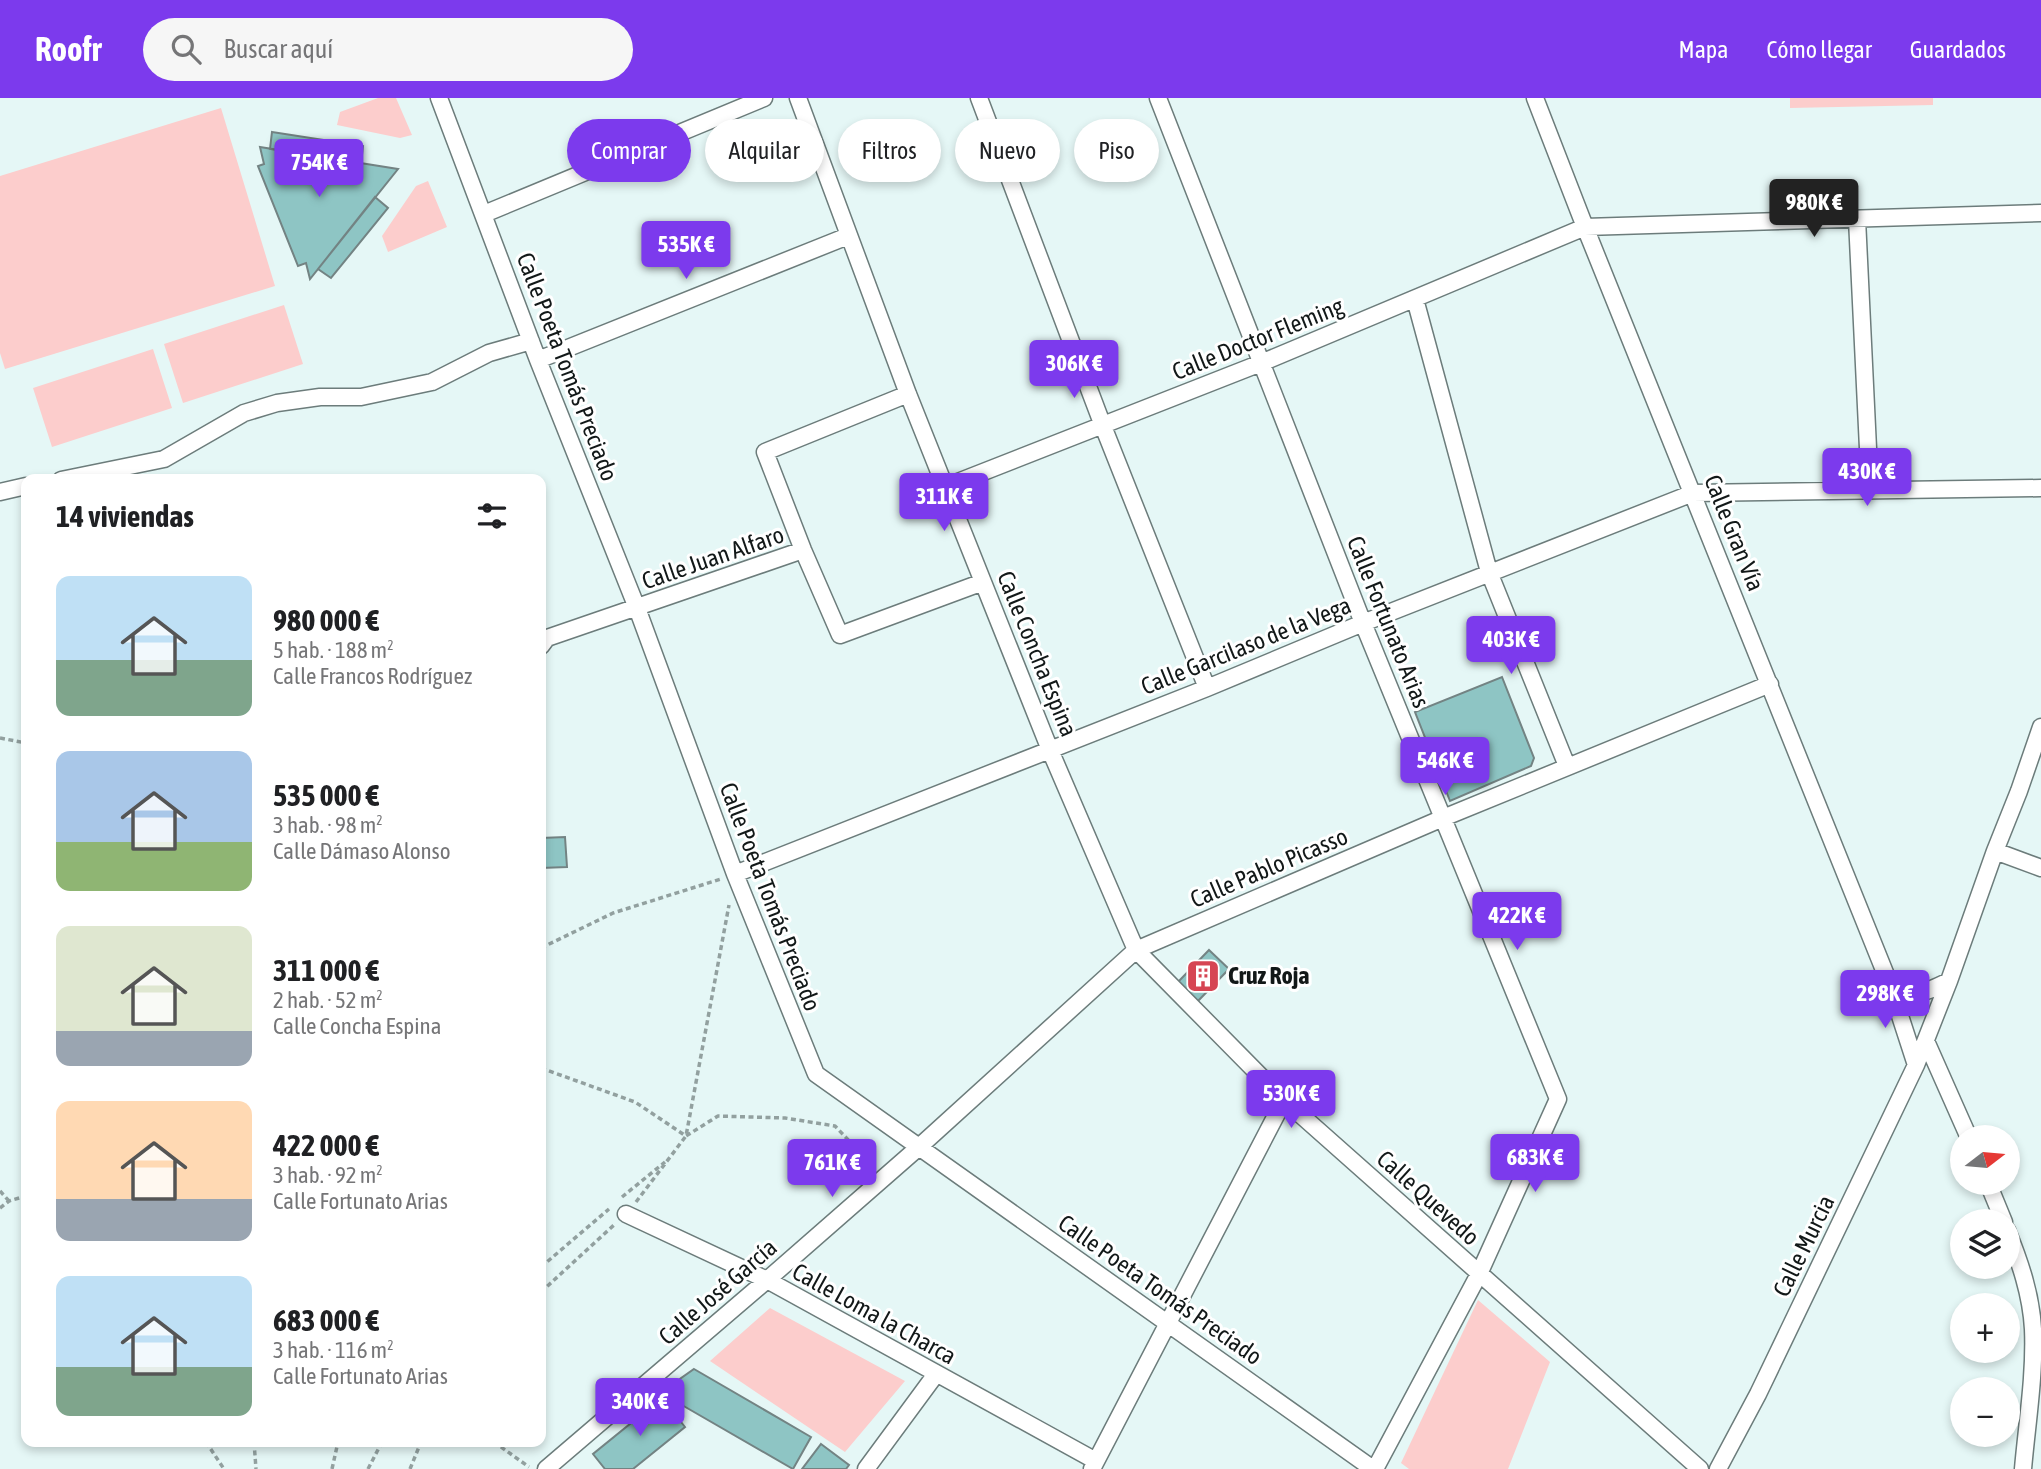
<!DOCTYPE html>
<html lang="es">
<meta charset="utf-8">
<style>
:root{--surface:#fff;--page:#f6f6f6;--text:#202124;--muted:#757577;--accent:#7c3aed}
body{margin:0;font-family:"Asap Condensed",sans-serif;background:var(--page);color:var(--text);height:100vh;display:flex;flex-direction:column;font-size:26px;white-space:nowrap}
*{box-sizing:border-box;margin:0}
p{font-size:23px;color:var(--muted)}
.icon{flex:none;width:38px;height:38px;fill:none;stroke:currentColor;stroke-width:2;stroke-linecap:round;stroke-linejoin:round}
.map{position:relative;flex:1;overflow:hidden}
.panel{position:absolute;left:21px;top:376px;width:525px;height:973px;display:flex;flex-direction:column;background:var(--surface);border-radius:14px;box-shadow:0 4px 10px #0003}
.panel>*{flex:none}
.banner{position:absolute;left:567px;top:21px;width:665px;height:63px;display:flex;gap:14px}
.needle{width:46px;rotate:74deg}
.tools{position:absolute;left:1950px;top:1027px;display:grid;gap:14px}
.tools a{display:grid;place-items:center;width:70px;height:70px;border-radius:50%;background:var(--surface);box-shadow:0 4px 10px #0003;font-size:35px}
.price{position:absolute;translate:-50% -60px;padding:0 16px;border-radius:7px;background:var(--accent);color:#fff;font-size:23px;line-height:46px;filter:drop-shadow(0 2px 4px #0008)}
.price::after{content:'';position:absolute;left:50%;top:42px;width:21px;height:16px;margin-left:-10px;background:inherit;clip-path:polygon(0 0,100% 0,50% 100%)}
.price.on{background:#222;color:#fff}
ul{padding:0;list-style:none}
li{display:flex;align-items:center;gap:21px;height:175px;padding:0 35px}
li span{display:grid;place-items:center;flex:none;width:196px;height:140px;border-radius:14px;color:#555}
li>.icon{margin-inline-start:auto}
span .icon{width:84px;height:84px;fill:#fffc;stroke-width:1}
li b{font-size:30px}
h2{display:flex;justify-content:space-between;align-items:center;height:84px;padding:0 35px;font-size:30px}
.tag{padding:0 24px;border-radius:32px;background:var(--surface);box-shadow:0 4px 10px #0003;font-size:24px;line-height:63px}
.tag.on{background:var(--accent);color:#fff}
header{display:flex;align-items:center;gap:42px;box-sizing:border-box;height:98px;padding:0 35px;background:var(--accent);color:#fff}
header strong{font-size:33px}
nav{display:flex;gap:38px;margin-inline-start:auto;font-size:24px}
.search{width:490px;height:63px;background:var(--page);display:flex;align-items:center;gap:18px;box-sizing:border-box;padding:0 24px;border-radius:38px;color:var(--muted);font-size:26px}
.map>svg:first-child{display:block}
.green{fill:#fccdcc}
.building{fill:#8ec5c4;stroke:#738383;stroke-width:2}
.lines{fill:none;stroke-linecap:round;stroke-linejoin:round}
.minor-casing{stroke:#6c7c7b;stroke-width:19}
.path{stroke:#92a09f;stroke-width:3.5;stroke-dasharray:5 3.5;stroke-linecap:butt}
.minor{stroke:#fff;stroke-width:16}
.labels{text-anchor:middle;stroke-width:6;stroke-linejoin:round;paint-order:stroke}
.street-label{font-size:24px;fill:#121818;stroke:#fff}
.poi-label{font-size:24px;font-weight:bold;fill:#121818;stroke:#fff;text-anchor:start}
</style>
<header>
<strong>Roofr</strong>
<div class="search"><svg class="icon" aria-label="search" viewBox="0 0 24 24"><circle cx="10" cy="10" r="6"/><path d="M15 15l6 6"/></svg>Buscar aquí</div>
<nav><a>Mapa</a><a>Cómo llegar</a><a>Guardados</a></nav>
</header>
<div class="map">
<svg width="2041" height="1371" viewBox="0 0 2041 1371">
<rect width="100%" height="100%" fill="#e5f7f6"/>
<path class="green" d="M 378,0 L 396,0 L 412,37 L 400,40 L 337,27 L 340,14 Z
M 1790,0 L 1933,0 L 1933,7 L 1790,10 Z
M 221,10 L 275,188 L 5,271 L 0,255 L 0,78 Z
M 428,83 L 447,129 L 388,154 L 382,138 L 416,88 Z
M 284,207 L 303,266 L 183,305 L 164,246 Z
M 153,251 L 172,310 L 52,349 L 33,290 Z
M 1478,1202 L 1550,1264 L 1508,1371 L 1409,1371 L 1401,1365 Z
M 770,1210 L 905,1283 L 845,1354 L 710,1263 Z"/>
<path class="building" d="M 272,34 L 363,48 L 361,66 L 270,51 Z
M 260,49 L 398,71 L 310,181 L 306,165 L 298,168 L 258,68 L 264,66 Z
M 375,99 L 388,110 L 331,180 L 318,171 Z
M 1502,579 L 1534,660 L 1531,668 L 1450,703 L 1415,614 Z
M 565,739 L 567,769 L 541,770 L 541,740 Z
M 1209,852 L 1229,871 L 1197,904 L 1177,885 Z
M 694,1271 L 811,1339 L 793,1371 L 668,1299 L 677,1283 Z
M 662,1300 L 685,1329 L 633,1371 L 605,1371 L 593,1356 Z
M 821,1346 L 849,1367 L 846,1371 L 802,1371 Z"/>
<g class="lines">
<g class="minor-casing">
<path id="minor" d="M 439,0 L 538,262 L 637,510 L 735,776 L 816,976 L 1373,1371
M 798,0 L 908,296 L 1050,652 L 1136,852 L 1284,1002 L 1700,1371
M 979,0 L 1103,328 L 1207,590
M 1158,0 L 1363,525 L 1558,1001 L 1479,1176 L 1375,1371
M 1535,0 L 1585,129 L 1890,887 L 1916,967
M 484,116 L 764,0
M 1857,121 L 1870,392
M 1415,201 L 1489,474 L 1567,668
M 538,262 L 848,138
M 908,296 L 765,354 L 803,452 L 840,537 L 983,484
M 61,382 L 164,361 L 244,315 L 277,305 L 320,299 L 361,299 L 432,284 L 489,255 L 531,243
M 945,389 L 1261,265 L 1585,129 L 2041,115
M 0,394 L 26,388
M 541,548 L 547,540 L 803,452
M 1995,753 L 2041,770
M 735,776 L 1207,590 L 1363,525 L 1693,395 L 2041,390
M 1890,887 C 1919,898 1921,897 1949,883
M 1926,943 L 1969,1040
M 1988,1085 L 2004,1124
M 626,1116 L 767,1182 L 1096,1363
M 2007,1132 C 2020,1164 2031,1196 2033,1231 C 2035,1277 2027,1325 2023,1371
M 546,1371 L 767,1182 L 919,1049 L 1136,852 L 1443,720 L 1770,586
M 866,1371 L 936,1276
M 1092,1371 L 1284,1002
M 1718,1371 L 1758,1296 L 1916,967 L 1949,883 L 1995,753 L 2019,693 L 2041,629"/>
</g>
<path class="path" d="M 0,640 L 26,645
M 541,850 L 613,815 L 721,781
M 541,970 L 635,1004 L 686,1038 L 718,1018 L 785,1020 L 835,1028 L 873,1068
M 0,1093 L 9,1103
M 622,1099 L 665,1064
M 636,1104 L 686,1038 L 729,807
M 0,1110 L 9,1103 L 26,1098
M 541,1169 L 609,1111
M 541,1194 L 614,1127
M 206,1344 L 224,1371
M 254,1344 L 256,1371
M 494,1344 L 529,1369
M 332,1371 L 338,1344
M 368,1371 L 382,1344
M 410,1371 L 421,1344"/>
<use href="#minor" class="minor"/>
</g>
<defs>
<g id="building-square" transform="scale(1.75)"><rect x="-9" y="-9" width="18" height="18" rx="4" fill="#d64553" stroke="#fff"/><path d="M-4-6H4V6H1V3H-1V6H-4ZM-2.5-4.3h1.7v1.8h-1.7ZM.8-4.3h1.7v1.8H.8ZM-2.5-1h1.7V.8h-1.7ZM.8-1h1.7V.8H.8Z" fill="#fff"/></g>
</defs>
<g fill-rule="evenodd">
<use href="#building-square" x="1203" y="878"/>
</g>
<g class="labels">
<g class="street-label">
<text transform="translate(1258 241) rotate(-22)" y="8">Calle Doctor Fleming</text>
<text transform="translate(567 269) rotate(69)" y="8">Calle Poeta Tomás Preciado</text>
<text transform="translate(1734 435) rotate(68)" y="8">Calle Gran Vía</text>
<text transform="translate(713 460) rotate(-19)" y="8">Calle Juan Alfaro</text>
<text transform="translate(1388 524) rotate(68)" y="8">Calle Fortunato Arias</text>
<text transform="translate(1246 548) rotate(-22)" y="8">Calle Garcilaso de la Vega</text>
<text transform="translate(1037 556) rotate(68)" y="8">Calle Concha Espina</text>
<text transform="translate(1269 770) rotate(-23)" y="8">Calle Pablo Picasso</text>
<text transform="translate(770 799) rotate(69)" y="8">Calle Poeta Tomás Preciado</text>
<text transform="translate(1428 1100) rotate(42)" y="8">Calle Quevedo</text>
<text transform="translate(1804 1148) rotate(-64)" y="8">Calle Murcia</text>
<text transform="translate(1160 1192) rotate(35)" y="8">Calle Poeta Tomás Preciado</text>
<text transform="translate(718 1194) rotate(-41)" y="8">Calle José García</text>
<text transform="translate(874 1216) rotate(29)" y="8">Calle Loma la Charca</text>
</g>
<g class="poi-label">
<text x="1228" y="886">Cruz Roja</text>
</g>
</g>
</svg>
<div class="tools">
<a><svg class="needle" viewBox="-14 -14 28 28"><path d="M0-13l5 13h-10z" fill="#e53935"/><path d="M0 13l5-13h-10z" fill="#757577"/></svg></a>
<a><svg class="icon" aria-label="layers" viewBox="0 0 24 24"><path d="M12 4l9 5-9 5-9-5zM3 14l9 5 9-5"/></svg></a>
<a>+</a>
<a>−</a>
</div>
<b class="price" style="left:319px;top:101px">754K €</b>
<b class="price on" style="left:1814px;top:141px">980K €</b>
<b class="price" style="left:686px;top:183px">535K €</b>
<b class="price" style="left:1074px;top:302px">306K €</b>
<b class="price" style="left:1867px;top:410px">430K €</b>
<b class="price" style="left:944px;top:435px">311K €</b>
<b class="price" style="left:1511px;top:578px">403K €</b>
<b class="price" style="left:1445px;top:699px">546K €</b>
<b class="price" style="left:1517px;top:854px">422K €</b>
<b class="price" style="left:1885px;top:932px">298K €</b>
<b class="price" style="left:1291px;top:1032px">530K €</b>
<b class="price" style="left:1535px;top:1096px">683K €</b>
<b class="price" style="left:832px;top:1101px">761K €</b>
<b class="price" style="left:640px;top:1340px">340K €</b>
<div class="banner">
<a class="tag on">Comprar</a>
<a class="tag">Alquilar</a>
<a class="tag">Filtros</a>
<a class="tag">Nuevo</a>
<a class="tag">Piso</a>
</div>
<section class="panel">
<h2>14 viviendas<svg class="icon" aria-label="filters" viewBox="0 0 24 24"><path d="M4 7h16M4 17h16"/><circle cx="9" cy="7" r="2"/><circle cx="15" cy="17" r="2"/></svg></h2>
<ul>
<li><span style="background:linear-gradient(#bfe0f5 60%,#7fa58c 0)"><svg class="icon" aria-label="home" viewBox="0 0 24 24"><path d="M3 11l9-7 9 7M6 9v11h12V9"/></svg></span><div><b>980 000 €</b><p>5 hab. · 188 m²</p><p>Calle Francos Rodríguez</p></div></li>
<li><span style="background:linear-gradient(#a9c7e8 65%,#8fb573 0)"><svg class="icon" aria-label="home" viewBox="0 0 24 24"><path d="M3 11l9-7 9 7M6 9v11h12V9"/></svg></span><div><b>535 000 €</b><p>3 hab. · 98 m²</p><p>Calle Dámaso Alonso</p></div></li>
<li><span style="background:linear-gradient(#dfe7d0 75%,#9aa5b1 0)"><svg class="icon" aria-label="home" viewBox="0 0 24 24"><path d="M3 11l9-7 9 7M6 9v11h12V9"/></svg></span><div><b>311 000 €</b><p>2 hab. · 52 m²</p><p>Calle Concha Espina</p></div></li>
<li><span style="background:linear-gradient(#ffd9b3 70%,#9aa5b1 0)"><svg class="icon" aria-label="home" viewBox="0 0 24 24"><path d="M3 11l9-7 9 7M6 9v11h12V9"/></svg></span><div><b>422 000 €</b><p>3 hab. · 92 m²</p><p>Calle Fortunato Arias</p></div></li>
<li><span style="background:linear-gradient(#bfe0f5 65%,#7fa58c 0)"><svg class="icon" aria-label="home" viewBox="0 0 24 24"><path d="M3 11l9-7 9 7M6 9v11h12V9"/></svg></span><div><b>683 000 €</b><p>3 hab. · 116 m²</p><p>Calle Fortunato Arias</p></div></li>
</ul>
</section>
</div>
